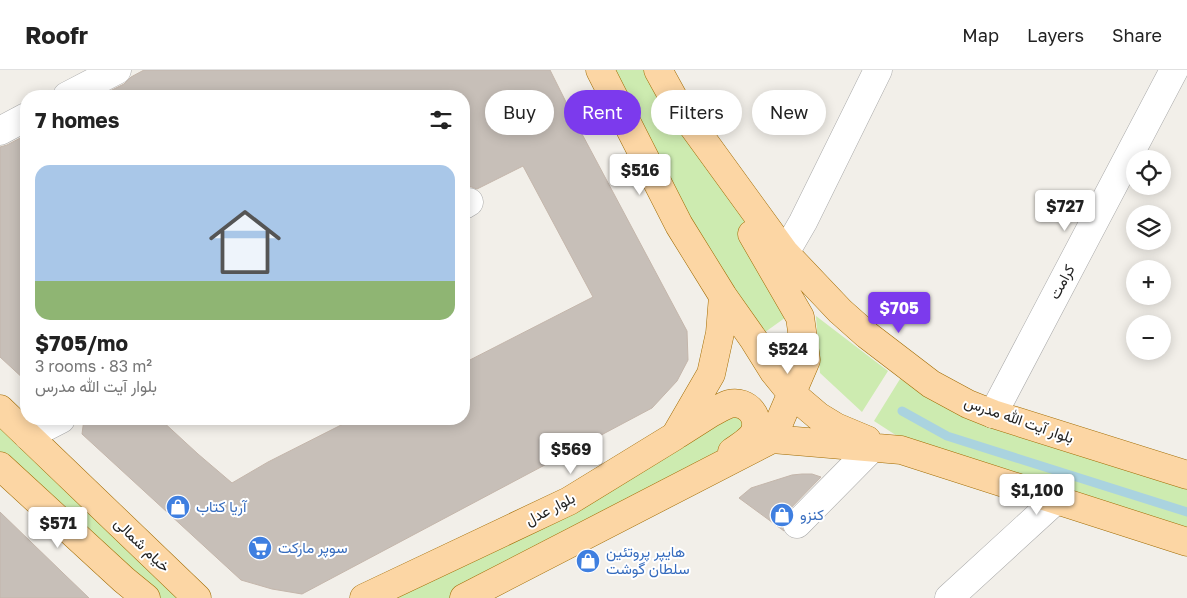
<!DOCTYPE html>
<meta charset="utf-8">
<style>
:root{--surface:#fff;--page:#f6f6f6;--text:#222;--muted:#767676;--line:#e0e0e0;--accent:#7c3aed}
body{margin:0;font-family:"Golos Text",Vazirmatn,sans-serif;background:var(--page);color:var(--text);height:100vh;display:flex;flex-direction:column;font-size:19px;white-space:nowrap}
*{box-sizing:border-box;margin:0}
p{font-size:16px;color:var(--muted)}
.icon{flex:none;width:28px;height:28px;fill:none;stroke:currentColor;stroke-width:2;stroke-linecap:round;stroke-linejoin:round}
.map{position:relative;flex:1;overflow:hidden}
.side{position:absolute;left:20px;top:20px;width:450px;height:335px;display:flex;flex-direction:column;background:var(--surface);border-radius:20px;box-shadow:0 2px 12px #0003}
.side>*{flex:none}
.hud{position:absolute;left:485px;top:20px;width:475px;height:45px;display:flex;gap:10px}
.fabs{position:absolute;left:1126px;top:80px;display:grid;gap:10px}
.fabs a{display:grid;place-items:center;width:45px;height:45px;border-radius:50%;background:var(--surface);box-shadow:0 2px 12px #0003;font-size:25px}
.price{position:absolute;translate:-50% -42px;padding:0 11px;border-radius:5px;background:#fff;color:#222;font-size:16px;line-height:32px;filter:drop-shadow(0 1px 2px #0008)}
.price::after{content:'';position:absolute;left:50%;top:30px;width:15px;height:11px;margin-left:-8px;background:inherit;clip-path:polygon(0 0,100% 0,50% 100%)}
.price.on{background:var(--accent);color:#fff}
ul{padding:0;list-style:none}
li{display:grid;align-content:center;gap:10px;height:265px;padding:0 15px}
li span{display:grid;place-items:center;height:155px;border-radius:15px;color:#555}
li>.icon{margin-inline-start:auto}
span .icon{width:90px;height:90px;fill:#fffc;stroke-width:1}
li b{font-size:21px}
h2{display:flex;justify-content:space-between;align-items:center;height:60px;padding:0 15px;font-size:21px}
.tag{padding:0 18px;border-radius:22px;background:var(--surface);box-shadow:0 2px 12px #0003;font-size:18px;line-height:45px}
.tag.on{background:var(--accent);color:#fff}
header{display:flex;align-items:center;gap:30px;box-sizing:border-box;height:70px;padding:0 25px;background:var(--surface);border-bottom:1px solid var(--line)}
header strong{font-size:24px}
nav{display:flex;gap:28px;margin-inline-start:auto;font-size:18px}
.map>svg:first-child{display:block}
.grass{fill:#cdebb0}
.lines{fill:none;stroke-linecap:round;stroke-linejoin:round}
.stream{stroke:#aad3df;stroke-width:9}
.building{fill:#c7bfb8;stroke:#c4b6ab}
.minor-casing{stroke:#a9a9a9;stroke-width:29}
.major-casing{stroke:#a06b00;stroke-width:29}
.minor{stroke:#fff;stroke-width:28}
.major{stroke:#fcd6a4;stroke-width:28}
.labels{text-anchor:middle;stroke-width:4;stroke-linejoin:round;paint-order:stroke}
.street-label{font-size:15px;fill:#222;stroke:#fff}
.shop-label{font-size:15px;fill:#366cbe;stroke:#fff;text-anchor:start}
</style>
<header>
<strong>Roofr</strong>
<nav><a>Map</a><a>Layers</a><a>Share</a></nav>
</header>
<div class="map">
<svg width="1187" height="528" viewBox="0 0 1187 528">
<rect width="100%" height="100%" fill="#f2efe9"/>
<path class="grass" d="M 600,0 L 658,0 L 676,33 L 796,240 L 754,270 Z
M 816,246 L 888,301 L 862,342 L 820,303 Z
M 900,309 L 964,345 L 1187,418 L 1187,462 L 908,373 L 874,351 Z
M 728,334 L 754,363 L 464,528 L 364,528 Z
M 0,339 L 197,528 L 146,528 L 0,396 Z"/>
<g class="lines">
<path class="stream" d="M 902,341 L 947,366 L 1187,442"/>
</g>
<path class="building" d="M 144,0 L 550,0 L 582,64 L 687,261 L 688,290 L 677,311 L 652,338 L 302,524 L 272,519 L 241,510 L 82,364 L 84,349 L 160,349 L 198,384 L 232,413 L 268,392 L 353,349 L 464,349 L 464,293 L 593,227 L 523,96 L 477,119 L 469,116 L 464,118 L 464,26 L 100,26 L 124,14 L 131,7 Z
M 26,65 L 26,311 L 0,287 L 0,77 L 7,75 Z
M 802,404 L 812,404 L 821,407 L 786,443 L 782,451 L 782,458 L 784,461 L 739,428 L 751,418 L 792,405 Z
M 0,442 L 63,503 L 89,528 L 0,528 Z"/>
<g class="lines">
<g class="minor-casing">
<path id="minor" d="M 67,26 L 117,0
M 0,61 L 26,47
M 464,135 L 469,132
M 785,183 L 803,152 L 878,0
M 993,344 L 1174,0
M 28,366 L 61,349
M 797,454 L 873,377
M 949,528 L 1056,430"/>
</g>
<g class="major-casing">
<path id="major" d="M 600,0 L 679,155 L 723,226 L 754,270 L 774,302 L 791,323 L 818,346 L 836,357 L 867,370
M 658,0 L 685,49
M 676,33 L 785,183 L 840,241 L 867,265 L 931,314 L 968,334 L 993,344 L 1187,405
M 752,164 L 800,247 L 806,290 L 772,369
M 0,339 L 197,528
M 678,364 C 689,357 700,350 711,343 C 717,340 723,336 729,334 C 747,329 763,348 753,365 C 748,372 739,377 732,382
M 0,396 L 124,510 L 146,528
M 364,528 L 569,431 L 675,366 L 711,304 L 720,263 L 723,226
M 464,528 L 772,369 L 901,380 L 1187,472"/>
</g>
<use href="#minor" class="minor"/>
<use href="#major" class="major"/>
</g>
<defs>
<g id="shop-disc" transform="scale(1.25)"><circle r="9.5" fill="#3f7fe0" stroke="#fff"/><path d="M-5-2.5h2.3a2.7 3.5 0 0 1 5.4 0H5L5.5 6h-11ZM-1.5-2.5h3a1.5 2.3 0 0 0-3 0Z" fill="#fff"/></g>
<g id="supermarket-disc" transform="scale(1.25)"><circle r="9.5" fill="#3f7fe0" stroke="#fff"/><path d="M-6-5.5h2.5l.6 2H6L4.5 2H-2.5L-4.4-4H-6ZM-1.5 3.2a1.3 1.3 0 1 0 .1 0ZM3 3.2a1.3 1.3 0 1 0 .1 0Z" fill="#fff"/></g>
</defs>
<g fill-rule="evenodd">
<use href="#shop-disc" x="178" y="437"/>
<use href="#shop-disc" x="782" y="445"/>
<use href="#supermarket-disc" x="260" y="478"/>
<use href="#shop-disc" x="588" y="491"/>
</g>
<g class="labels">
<g class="street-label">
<text transform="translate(1062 212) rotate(-62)" y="5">کرامت</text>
<text transform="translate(1019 350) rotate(19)" y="5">بلوار آیت الله مدرس</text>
<text transform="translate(550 439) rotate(-27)" y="5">بلوار عدل</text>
<text transform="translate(142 475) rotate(44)" y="5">خیام شمالی</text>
</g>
<g class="shop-label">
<text x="196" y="442">آریا کتاب</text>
<text x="800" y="450">کنزو</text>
<text x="278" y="483">سوپر مارکت</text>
<text x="606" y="487">هایپر پروتئین<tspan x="606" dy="17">سلطان گوشت</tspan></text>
</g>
</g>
</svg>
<div class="fabs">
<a><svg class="icon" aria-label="locate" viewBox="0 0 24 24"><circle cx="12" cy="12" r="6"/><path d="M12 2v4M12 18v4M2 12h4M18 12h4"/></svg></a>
<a><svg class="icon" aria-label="layers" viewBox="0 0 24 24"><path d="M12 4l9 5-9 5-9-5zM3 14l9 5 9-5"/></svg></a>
<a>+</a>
<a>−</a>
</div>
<b class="price" style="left:640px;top:126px">$516</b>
<b class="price" style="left:1065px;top:162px">$727</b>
<b class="price on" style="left:899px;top:264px">$705</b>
<b class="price" style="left:788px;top:305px">$524</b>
<b class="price" style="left:571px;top:405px">$569</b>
<b class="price" style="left:1037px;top:446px">$1,100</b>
<b class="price" style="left:58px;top:479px">$571</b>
<div class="hud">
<a class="tag">Buy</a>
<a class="tag on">Rent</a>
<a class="tag">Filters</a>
<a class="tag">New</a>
</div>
<section class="side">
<h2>7 homes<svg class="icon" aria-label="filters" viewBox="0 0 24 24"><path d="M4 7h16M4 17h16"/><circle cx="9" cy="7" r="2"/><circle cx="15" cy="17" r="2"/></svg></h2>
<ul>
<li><span style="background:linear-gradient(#a9c7e8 75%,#8fb573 0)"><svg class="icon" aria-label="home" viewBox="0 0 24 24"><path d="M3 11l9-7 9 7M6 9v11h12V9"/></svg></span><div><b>$705/mo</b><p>3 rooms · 83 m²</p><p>بلوار آیت الله مدرس</p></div></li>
</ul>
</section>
</div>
